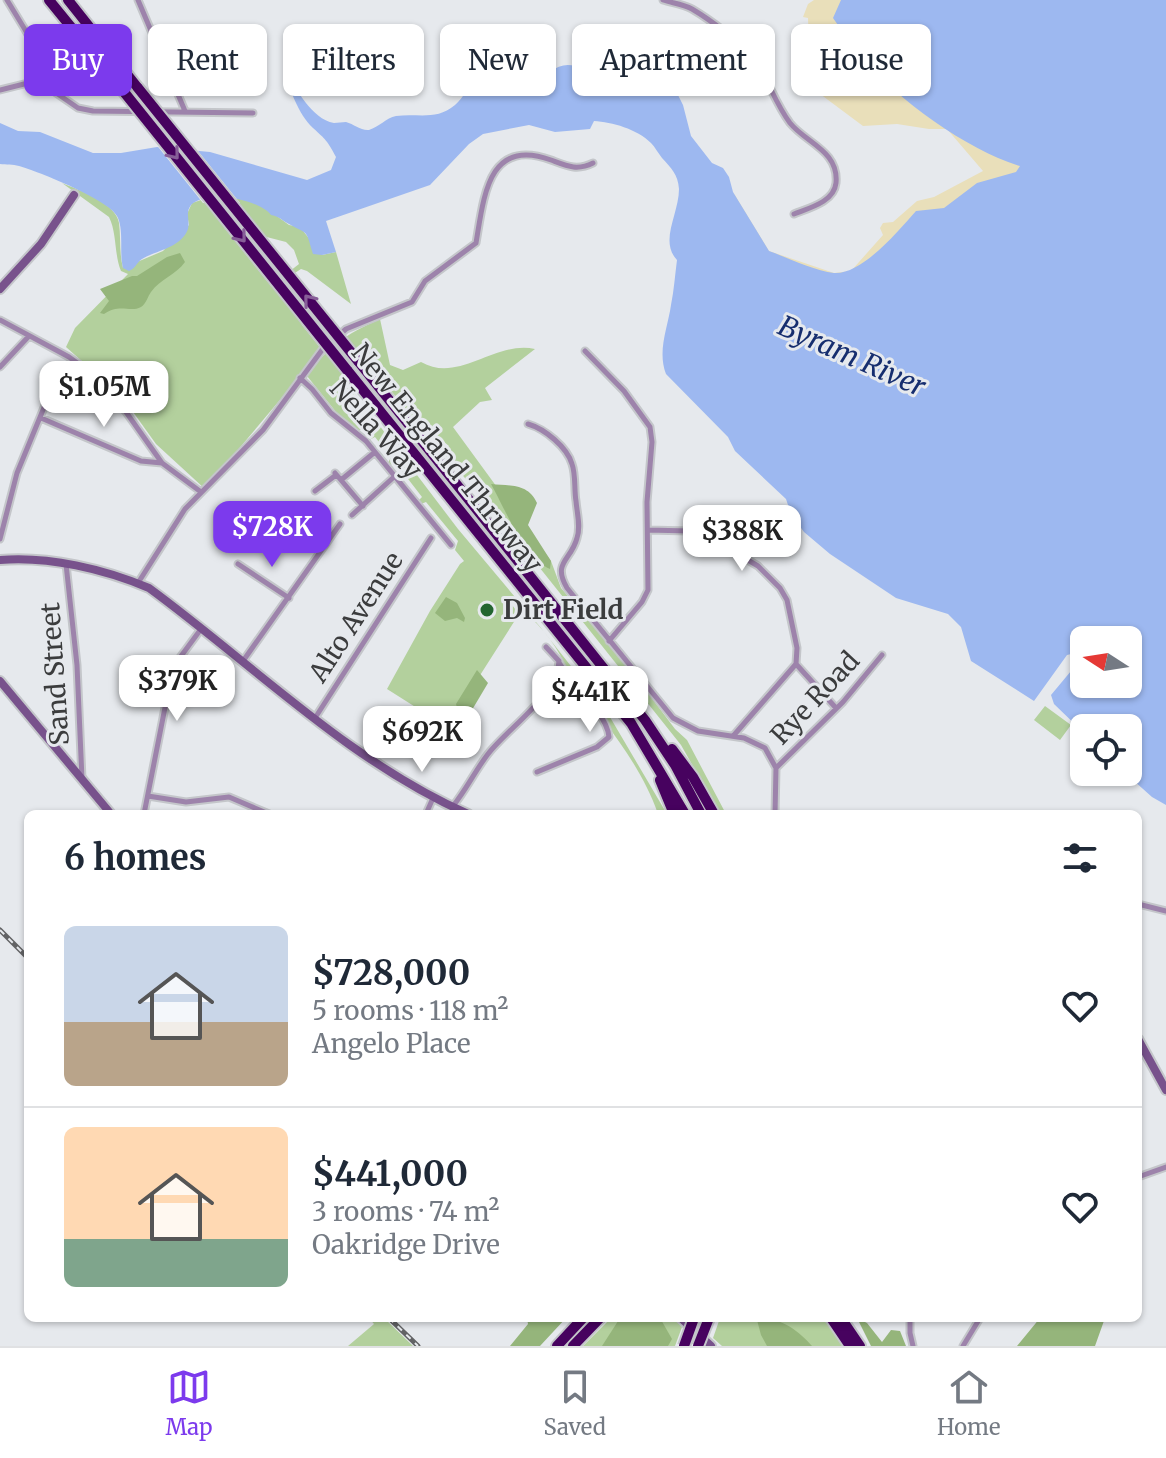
<!DOCTYPE html>
<meta charset="utf-8">
<style>
:root{--surface:#fff;--page:#f6f6f7;--text:#1f2937;--muted:#747a83;--line:#e0e1e3;--accent:#7c3aed}
body{margin:0;font-family:Merriweather,serif;background:var(--page);color:var(--text);height:100vh;display:flex;flex-direction:column;font-size:30px;white-space:nowrap}
*{box-sizing:border-box;margin:0}
p{font-size:26px;color:var(--muted)}
.icon{flex:none;width:44px;height:44px;fill:none;stroke:currentColor;stroke-width:2;stroke-linecap:round;stroke-linejoin:round}
.map{position:relative;flex:1;overflow:hidden}
.sheet{position:absolute;left:24px;top:810px;width:1118px;height:512px;display:flex;flex-direction:column;background:var(--surface);border-radius:12px;box-shadow:0 2px 6px #0004}
.sheet>*{flex:none}
.hud{position:absolute;left:24px;top:24px;width:1118px;height:72px;display:flex;gap:16px}
.needle{width:52px;rotate:282deg}
.tools{position:absolute;left:1070px;top:626px;display:grid;gap:16px}
.tools a{display:grid;place-items:center;width:72px;height:72px;border-radius:12px;background:var(--surface);box-shadow:0 2px 6px #0004;font-size:40px}
.price{position:absolute;translate:-50% -68px;padding:0 18px;border-radius:16px;background:#fff;color:#222;font-size:26px;line-height:52px;filter:drop-shadow(0 2px 4px #0008)}
.price::after{content:'';position:absolute;left:50%;top:48px;width:24px;height:18px;margin-left:-12px;background:inherit;clip-path:polygon(0 0,100% 0,50% 100%)}
.price.current{background:var(--accent);color:#fff}
ul{padding:0;list-style:none}
li{display:flex;align-items:center;gap:24px;height:200px;padding:0 40px}
li+li{border-top:2px solid var(--line)}
li span{display:grid;place-items:center;flex:none;width:224px;height:160px;border-radius:12px;color:#555}
li>.icon{margin-inline-start:auto}
span .icon{width:96px;height:96px;fill:#fffc;stroke-width:1}
li b{font-size:34px}
h2{display:flex;justify-content:space-between;align-items:center;height:96px;padding:0 40px;font-size:34px}
.pill{padding:0 28px;border-radius:12px;background:var(--surface);box-shadow:0 2px 6px #0004;font-size:28px;line-height:72px}
.pill.current{background:var(--accent);color:#fff}
.dock{display:flex;justify-content:space-around;align-items:center;height:112px;border-top:2px solid var(--line);background:var(--surface);font-size:22px;color:var(--muted)}
.dock a{display:grid;justify-items:center;gap:4px}
.dock .current{color:var(--accent)}
.map>svg:first-child{display:block}
.green{fill:#b3d09d;fill-rule:evenodd}
.forest{fill:#95b57b}
.sand{fill:#e9dfba}
.water{fill:#9db8f0}
.pier{fill:#e6e9ed}
.lines{fill:none;stroke-linecap:round;stroke-linejoin:round}
.street-casing{stroke:#c4c6ca;stroke-width:9}
.secondary-casing{stroke:#c4c6ca;stroke-width:12}
.highway-casing{stroke:#c4c6ca;stroke-width:14}
.street{stroke:#9d83ab;stroke-width:5}
.secondary{stroke:#78528c;stroke-width:8}
.highway{stroke:#47025f;stroke-width:10}
.rail-casing{stroke:#626365;stroke-width:5}
.rail{stroke:#e6e9ed;stroke-width:2;stroke-dasharray:6;stroke-linecap:butt}
.highway-bridge-casing{stroke:#c4c6ca;stroke-width:14;stroke-linecap:butt}
.highway-bridge{stroke:#47025f;stroke-width:10}
.oneway{stroke:#875e98}
.poi-dot{fill:#236530;stroke:#e6e9ed;stroke-width:3}
.labels{text-anchor:middle;stroke-width:6;stroke-linejoin:round;paint-order:stroke}
.street-label{font-size:26px;fill:#3b3c3d;stroke:#e6e9ed}
.poi-label{font-size:26px;font-weight:bold;fill:#3b3c3d;stroke:#e6e9ed;text-anchor:start}
.water-label{font-size:28px;font-style:italic;fill:#162e6f;stroke:#e6e9ed}
</style>
<div class="map">
<svg width="1166" height="1346" viewBox="0 0 1166 1346">
<rect width="100%" height="100%" fill="#e6e9ed"/>
<path class="green" d="M 62,183 C 79,190 116,203 119,223 C 121,238 119,253 123,268 L 163,251 L 189,225 L 187,214 L 192,203 L 204,199 L 243,198 L 266,208 L 289,225 L 300,227 L 322,255 L 336,252 L 351,304 L 307,271 L 301,269 L 284,280 L 302,325 L 322,350 L 205,489 L 156,444 L 123,398 L 66,347 L 75,328 L 128,274 L 121,271 C 114,254 117,233 109,217 ZM 223,226 L 286,242 L 294,250 L 299,264 L 271,286 Z
M 380,319 L 390,365 L 403,370 L 421,362 C 459,384 495,340 535,349 L 485,388 L 492,400 L 480,402 L 453,427 L 551,561 L 561,588 L 633,673 L 675,729 L 687,740 L 726,814 L 720,814 L 681,745 L 500,518 L 443,453 L 449,446 L 411,415 L 363,357 L 341,375 L 458,529 L 541,628 L 607,712 L 667,814 L 658,814 C 640,762 603,721 571,677 C 566,670 564,662 560,655 C 548,632 525,610 505,596 L 519,614 L 447,727 L 387,689 L 430,611 L 460,564 L 464,561 L 455,550 L 458,541 L 426,502 L 421,504 L 419,500 L 422,497 L 395,462 L 391,465 L 388,463 L 391,457 L 375,437 L 369,440 L 373,434 L 366,426 L 358,431 L 336,412 L 307,376 C 329,345 345,335 380,319 Z
M 1045,706 L 1071,725 L 1060,740 L 1034,720 Z
M 369,1318 L 384,1318 L 413,1346 L 348,1346 L 374,1324 Z
M 611,1318 L 673,1318 L 682,1327 L 675,1346 L 583,1346 Z
M 720,1318 L 825,1318 L 843,1346 L 722,1346 L 713,1338 Z"/>
<path class="forest" d="M 180,253 L 185,262 C 176,275 160,279 151,292 C 148,296 146,304 141,307 C 130,313 120,303 104,314 L 100,313 L 109,301 L 100,289 L 132,276 L 137,276 L 167,257 Z
M 491,484 C 510,486 528,483 537,503 L 528,525 L 551,561 L 550,569 C 524,557 505,509 491,484 Z
M 446,597 L 457,603 L 465,618 L 464,622 L 457,618 L 445,621 L 435,613 Z
M 477,670 L 488,683 L 469,715 L 458,711 L 456,704 Z
M 527,1318 L 566,1318 L 540,1346 L 510,1346 L 528,1324 Z
M 620,1318 L 660,1318 L 672,1339 L 668,1346 L 602,1346 Z
M 761,1318 C 781,1318 799,1331 812,1346 L 767,1346 L 761,1335 L 757,1320 Z
M 857,1318 L 867,1323 L 882,1342 L 891,1330 L 900,1331 L 906,1346 L 871,1346 Z
M 1040,1318 L 1105,1318 L 1095,1346 L 1017,1346 Z"/>
<path class="sand" d="M 814,0 L 851,0 L 1051,159 L 859,274 L 771,274 L 733,192 L 769,251 L 834,273 L 851,271 L 883,235 L 880,228 L 883,223 L 893,222 L 917,201 L 934,197 L 983,171 L 947,129 L 929,129 L 897,124 L 863,126 L 812,88 L 809,82 L 827,70 C 823,50 808,44 808,18 L 803,17 L 808,4 Z"/>
<path class="water" d="M 841,0 L 1166,0 L 1166,805 L 1152,797 L 1124,772 L 1128,772 L 1128,728 L 1084,728 L 1084,733 L 1054,704 L 1051,695 L 1076,665 L 1084,667 L 1084,684 L 1114,688 L 1119,684 L 1128,684 L 1128,640 L 1084,640 L 1084,651 L 1067,655 L 1034,701 L 971,661 L 961,627 L 948,614 L 896,598 L 830,554 L 804,532 L 791,514 L 786,499 L 735,451 L 728,437 L 666,374 C 657,351 668,327 671,305 C 674,290 675,275 677,260 C 659,241 679,214 679,189 C 678,174 671,168 662,158 C 658,153 655,147 651,143 C 637,129 612,122 594,121 L 590,129 L 555,132 L 529,125 L 483,134 L 469,144 L 430,185 L 326,221 L 336,252 L 322,255 L 313,254 C 305,228 310,236 289,224 C 281,220 281,217 271,215 C 259,199 206,189 191,205 C 185,213 190,220 188,229 C 181,248 157,250 142,259 C 136,263 136,268 129,271 L 123,268 C 119,252 124,233 118,218 C 113,201 37,171 19,166 C 13,164 6,165 0,164 L 0,123 L 18,131 L 40,132 L 93,153 L 121,153 L 157,147 L 210,152 L 307,180 L 331,170 L 336,157 C 327,140 326,140 313,128 C 298,114 290,89 284,71 C 297,88 311,119 334,123 C 338,123 342,122 346,122 C 354,124 361,131 369,130 C 379,127 386,118 396,116 C 418,113 436,121 455,105 C 473,90 474,61 501,50 L 517,56 L 521,69 L 534,83 C 549,72 565,56 583,71 L 579,79 C 593,82 612,81 625,77 C 641,73 641,56 658,64 L 656,77 L 676,91 L 683,105 L 691,136 L 712,163 L 723,168 L 729,177 L 733,192 L 769,251 C 788,258 815,271 834,273 C 862,275 899,230 916,211 L 944,208 L 977,183 L 1016,172 L 1020,166 C 969,151 897,100 863,58 C 852,46 843,32 833,18 Z"/>
<path class="pier" d="M 155,143 L 194,146 L 240,203 L 203,203 Z"/>
<g class="lines">
<g class="street-casing">
<path id="street" d="M 7,0 L 38,51 L 50,64
M 138,0 L 185,111
M 663,0 C 672,3 683,4 692,9 C 709,19 742,43 754,59 C 768,79 775,103 790,123 C 806,143 839,151 836,183 C 834,202 809,208 794,214
M40 76a12 12 0 1 1 24 0a12 12 0 1 1-24 0Z
M 49,88 L 78,108 L 93,111 L 253,113
M 0,90 L 28,83 L 39,74
M 0,320 L 69,357 L 91,373 L 126,412 L 162,463 L 201,492
M 585,351 L 624,391 L 650,427 L 652,442 L 647,502 L 648,590 L 642,602 L 609,641
M 0,367 L 29,336
M 300,378 L 312,389 L 331,413 L 366,441 L 451,545
M 41,418 L 141,461 L 162,463
M 528,424 C 545,429 567,447 572,464 C 576,475 574,490 576,501 C 577,513 581,527 577,538 C 571,561 552,562 567,588 L 673,718 L 698,731 L 744,738 L 765,748 L 776,768 L 775,814
M 335,473 L 363,506
M 341,480 L 375,452
M 315,491 L 336,475
M 352,515 L 395,476
M 648,530 L 689,531 L 719,543 L 758,566 L 780,588 L 787,600 L 797,648 L 796,664 L 734,735
M 0,539 L 17,473 L 50,393
M 66,564 L 77,665 L 82,779
M 238,564 L 289,598
M 138,583 L 185,509 L 263,430 L 322,350 L 346,329 L 412,302 L 425,281 L 476,243 C 484,196 488,137 551,160 C 567,166 577,171 593,163
M 243,661 L 340,524
M 560,664 L 576,689
M 796,664 L 836,708
M 315,718 L 431,538
M 776,768 L 843,702 L 882,655
M 537,772 L 597,747 L 609,737 C 608,723 588,693 574,689 C 566,686 555,691 547,693
M 148,796 L 186,802 L 229,797 L 269,814
M 453,806 C 466,790 475,771 488,754 C 508,728 558,695 559,661 L 546,647
M 144,814 L 173,667 L 201,629
M 426,814 L 433,798
M 1138,904 L 1166,911
M 1138,1177 L 1166,1167
M 910,1318 L 910,1333 L 913,1346
M 963,1346 L 980,1318"/>
</g>
<g class="secondary-casing">
<path id="secondary" d="M 0,289 L 41,244 L 74,195
M 0,560 C 49,556 104,569 149,588 C 254,665 347,760 468,814
M 0,681 L 111,814
M 1138,1039 L 1166,1090
M 681,1318 L 711,1346"/>
</g>
<g class="highway-casing">
<path id="highway" d="M 49,0 L 120,87
M 68,0 L 138,88
M 358,361 L 645,720 L 675,765 L 701,814
M 347,370 L 631,723 L 685,814
M 672,749 L 693,777 L 714,814
M 660,780 L 674,814
M 831,1318 L 850,1346
M 841,1318 L 860,1346
M 557,1346 L 583,1318
M 573,1346 L 600,1318"/>
</g>
<use href="#street" class="street"/>
<use href="#secondary" class="secondary"/>
<use href="#highway" class="highway"/>
<g class="rail-casing">
<path id="rail" d="M 0,930 L 28,958
M 389,1318 L 418,1346"/>
</g>
<use href="#rail" class="rail"/>
<g class="highway-bridge-casing">
<path id="highway-bridge" d="M 120,87 L 347,370
M 138,88 L 358,361
M 684,1346 L 694,1318
M 698,1346 L 709,1318"/>
</g>
<use href="#highway-bridge" class="highway-bridge"/>
</g>
<defs><path id="oneway-chevron" d="M-2-3.5L2.5 0L-2 3.5" fill="none" stroke-width="1.6" stroke-linecap="round" stroke-linejoin="round" transform="scale(2)"/></defs>
<g class="oneway">
<use href="#oneway-chevron" transform="translate(174 154) rotate(51)"/>
<use href="#oneway-chevron" transform="translate(241 237) rotate(51)"/>
<use href="#oneway-chevron" transform="translate(309 300) rotate(-129)"/>
</g>
<circle class="poi-dot" cx="487" cy="610" r="8"/>
<g class="labels">
<g class="street-label">
<text transform="translate(376 429) rotate(48)" y="9">Nella Way</text>
<text transform="translate(447 458) rotate(51)" y="9">New England Thruway</text>
<text transform="translate(356 617) rotate(-57)" y="9">Alto Avenue</text>
<text transform="translate(55 674) rotate(-94)" y="9">Sand Street</text>
<text transform="translate(815 698) rotate(-47)" y="9">Rye Road</text>
</g>
<g class="poi-label">
<text x="503" y="619">Dirt Field</text>
</g>
<g class="water-label">
<text transform="translate(852 356) rotate(24)" y="10">Byram River</text>
</g>
</g>
</svg>
<div class="tools">
<a><svg class="needle" viewBox="-14 -14 28 28"><path d="M0-13l5 13h-10z" fill="#e53935"/><path d="M0 13l5-13h-10z" fill="#747a83"/></svg></a>
<a><svg class="icon" aria-label="locate" viewBox="0 0 24 24"><circle cx="12" cy="12" r="6"/><path d="M12 2v4M12 18v4M2 12h4M18 12h4"/></svg></a>
</div>
<b class="price" style="left:104px;top:429px">$1.05M</b>
<b class="price current" style="left:272px;top:569px">$728K</b>
<b class="price" style="left:742px;top:573px">$388K</b>
<b class="price" style="left:177px;top:723px">$379K</b>
<b class="price" style="left:590px;top:734px">$441K</b>
<b class="price" style="left:422px;top:774px">$692K</b>
<div class="hud">
<a class="pill current">Buy</a>
<a class="pill">Rent</a>
<a class="pill">Filters</a>
<a class="pill">New</a>
<a class="pill">Apartment</a>
<a class="pill">House</a>
</div>
<section class="sheet">
<h2>6 homes<svg class="icon" aria-label="filters" viewBox="0 0 24 24"><path d="M4 7h16M4 17h16"/><circle cx="9" cy="7" r="2"/><circle cx="15" cy="17" r="2"/></svg></h2>
<ul>
<li><span style="background:linear-gradient(#c9d6e8 60%,#b9a48a 0)"><svg class="icon" aria-label="home" viewBox="0 0 24 24"><path d="M3 11l9-7 9 7M6 9v11h12V9"/></svg></span><div><b>$728,000</b><p>5 rooms · 118 m²</p><p>Angelo Place</p></div><svg class="icon" aria-label="heart" viewBox="0 0 24 24"><path d="M12 20l-8-8c-3-5 5-10 8-4 3-6 11-1 8 4z"/></svg></li>
<li><span style="background:linear-gradient(#ffd9b3 70%,#7fa58c 0)"><svg class="icon" aria-label="home" viewBox="0 0 24 24"><path d="M3 11l9-7 9 7M6 9v11h12V9"/></svg></span><div><b>$441,000</b><p>3 rooms · 74 m²</p><p>Oakridge Drive</p></div><svg class="icon" aria-label="heart" viewBox="0 0 24 24"><path d="M12 20l-8-8c-3-5 5-10 8-4 3-6 11-1 8 4z"/></svg></li>
</ul>
</section>
</div>
<nav class="dock">
<a class="current"><svg class="icon" aria-label="map" viewBox="0 0 24 24"><path d="M3 6l6-2 6 2 6-2v14l-6 2-6-2-6 2zM9 4v14M15 6v14"/></svg>Map</a>
<a><svg class="icon" aria-label="saved" viewBox="0 0 24 24"><path d="M7 4h10v16l-5-4-5 4z"/></svg>Saved</a>
<a><svg class="icon" aria-label="home" viewBox="0 0 24 24"><path d="M3 11l9-7 9 7M6 9v11h12V9"/></svg>Home</a>
</nav>
